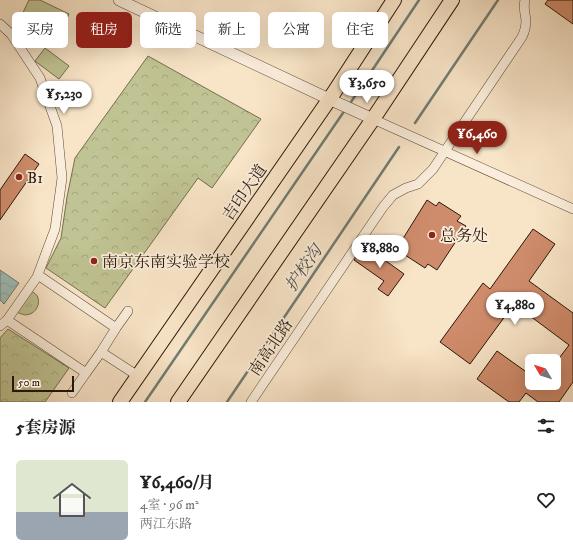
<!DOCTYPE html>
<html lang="zh">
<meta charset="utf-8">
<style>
:root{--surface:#fff;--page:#f2f2f2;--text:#202124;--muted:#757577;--line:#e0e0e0;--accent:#8f2418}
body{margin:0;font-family:"IM FELL DW Pica","Noto Serif SC",serif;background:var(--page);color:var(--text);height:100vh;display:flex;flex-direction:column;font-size:15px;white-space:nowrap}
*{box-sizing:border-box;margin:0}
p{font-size:13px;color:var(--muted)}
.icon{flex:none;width:22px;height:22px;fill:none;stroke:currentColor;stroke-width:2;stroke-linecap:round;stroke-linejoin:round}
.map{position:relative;height:402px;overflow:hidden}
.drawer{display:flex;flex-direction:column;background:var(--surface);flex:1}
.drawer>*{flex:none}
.hud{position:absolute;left:12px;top:12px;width:549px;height:36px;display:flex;gap:8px}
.needle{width:26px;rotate:309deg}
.controls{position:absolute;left:525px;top:354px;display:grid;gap:8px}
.controls a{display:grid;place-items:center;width:36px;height:36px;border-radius:6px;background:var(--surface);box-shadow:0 4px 16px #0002;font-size:20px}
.scale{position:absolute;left:12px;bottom:10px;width:62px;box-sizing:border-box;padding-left:4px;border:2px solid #2b1808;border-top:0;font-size:11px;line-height:14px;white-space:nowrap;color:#2b1808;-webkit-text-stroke:3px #faeddb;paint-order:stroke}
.price{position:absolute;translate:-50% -34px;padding:0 9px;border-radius:14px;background:#fff;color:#222;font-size:13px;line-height:26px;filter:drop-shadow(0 1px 2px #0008)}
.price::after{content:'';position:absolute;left:50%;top:24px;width:12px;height:9px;margin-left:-6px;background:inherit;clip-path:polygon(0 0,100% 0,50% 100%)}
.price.current{background:var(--accent);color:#fff}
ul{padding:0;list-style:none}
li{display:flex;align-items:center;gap:12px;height:100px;padding:0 16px}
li+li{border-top:1px solid var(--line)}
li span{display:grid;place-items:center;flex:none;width:112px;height:80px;border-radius:6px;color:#555}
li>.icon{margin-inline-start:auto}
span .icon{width:48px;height:48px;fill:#fffc;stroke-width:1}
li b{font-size:17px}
h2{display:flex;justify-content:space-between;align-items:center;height:48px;padding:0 16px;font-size:17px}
.chip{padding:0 14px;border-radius:6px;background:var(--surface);box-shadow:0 4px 16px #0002;font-size:14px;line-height:36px}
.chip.current{background:var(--accent);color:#fff}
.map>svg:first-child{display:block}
.grass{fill:url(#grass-tufts);stroke:#766e4e}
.forest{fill:url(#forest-crowns);stroke:#766e4e}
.garden{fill:#c0c393;stroke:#766e4e}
.water{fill:url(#water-waves);stroke:#707c73}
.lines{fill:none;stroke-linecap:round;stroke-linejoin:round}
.stream{stroke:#707c73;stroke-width:2.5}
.building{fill:#cf8c6c;stroke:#2b1808}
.minor-casing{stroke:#5e4b38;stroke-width:10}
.tertiary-casing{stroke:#5e4b38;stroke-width:12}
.primary-casing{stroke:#2b1808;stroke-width:16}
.minor{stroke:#faeddb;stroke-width:9}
.tertiary{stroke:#faeddb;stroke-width:11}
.primary{stroke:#f8e4c7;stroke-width:14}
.poi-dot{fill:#8f2418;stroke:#faeddb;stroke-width:1.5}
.labels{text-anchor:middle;stroke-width:3.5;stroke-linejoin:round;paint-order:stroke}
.poi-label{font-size:16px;fill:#2b1808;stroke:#faeddb;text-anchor:start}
.street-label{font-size:16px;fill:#2b1808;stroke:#faeddb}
.water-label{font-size:17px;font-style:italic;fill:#535246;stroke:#faeddb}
</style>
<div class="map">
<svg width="573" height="402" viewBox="0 0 573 402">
<defs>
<pattern id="grass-tufts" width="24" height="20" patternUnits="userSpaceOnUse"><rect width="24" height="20" fill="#c0c393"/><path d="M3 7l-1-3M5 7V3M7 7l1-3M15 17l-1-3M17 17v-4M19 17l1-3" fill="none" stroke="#a5a77d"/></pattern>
<pattern id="forest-crowns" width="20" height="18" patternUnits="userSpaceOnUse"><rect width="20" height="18" fill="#c0c393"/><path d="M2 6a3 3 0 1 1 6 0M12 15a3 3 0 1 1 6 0" fill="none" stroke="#a5a77d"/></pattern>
<pattern id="water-waves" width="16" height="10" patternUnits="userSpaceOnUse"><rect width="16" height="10" fill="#9ebeba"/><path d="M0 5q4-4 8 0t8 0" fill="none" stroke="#88a39e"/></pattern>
</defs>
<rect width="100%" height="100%" fill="#f8e4c7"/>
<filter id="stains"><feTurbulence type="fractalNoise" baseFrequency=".005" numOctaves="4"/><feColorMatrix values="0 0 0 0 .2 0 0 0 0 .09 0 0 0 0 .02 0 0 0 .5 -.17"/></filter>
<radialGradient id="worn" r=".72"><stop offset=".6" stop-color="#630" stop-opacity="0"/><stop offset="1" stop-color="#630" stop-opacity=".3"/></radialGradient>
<path class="grass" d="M 31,291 C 34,293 37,294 38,298 C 40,304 36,312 30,314 C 25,316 21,314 17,312 Z"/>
<path class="forest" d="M 148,56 L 261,119 L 212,188 L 198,178 L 105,308 L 46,268 L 61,238 L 67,197 L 75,158 Z
M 8,329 L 69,368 L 45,402 L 0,402 L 0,338 Z"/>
<path class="garden" d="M 29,0 L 40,0 L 69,14 L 57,41 L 18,23 Z
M 45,48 L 69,66 L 59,79 L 35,61 Z"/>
<path class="water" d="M 0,270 L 19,283 L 4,304 L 0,300 Z"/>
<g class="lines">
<path class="stream" d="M 349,105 L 419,0
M 415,123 L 498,0
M 145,402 L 345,110
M 227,402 L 399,147"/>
</g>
<path class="building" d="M 548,0 L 573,0 L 573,24 L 545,4 Z
M 25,154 L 39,164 L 0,220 L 0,190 Z
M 427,200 L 436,206 L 439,202 L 461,216 L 457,221 L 466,226 L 437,270 L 428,264 L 425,268 L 405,255 L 408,250 L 399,245 Z
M 533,229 L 555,244 L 529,281 L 573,313 L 573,382 L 559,402 L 538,402 L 526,393 L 519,402 L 509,402 L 477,379 L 497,351 L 532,376 L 532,383 L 554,383 L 554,365 L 569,345 L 514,304 L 470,364 L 440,342 L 483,283 L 490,289 Z
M 365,244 L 387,259 L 386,261 L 404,274 L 388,296 L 378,289 L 384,281 L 354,260 Z"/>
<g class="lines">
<g class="minor-casing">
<path id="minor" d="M 0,24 L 11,34 L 40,78 L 57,126 L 62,178 L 55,229 L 37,277 L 7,320 L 0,326
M 373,119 L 573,209
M 38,275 L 116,328 L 101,352
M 7,320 L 86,373 L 101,352 L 138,376
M 116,328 L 128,311
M 72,393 L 86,373
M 251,402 L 383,207 L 393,195 L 406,188 L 418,184 L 433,169 L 445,151 L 522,37 C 525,31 526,26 526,20 C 525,13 523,7 525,0"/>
</g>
<g class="tertiary-casing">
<path id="tertiary" d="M 119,0 L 329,99 L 373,119"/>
</g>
<g class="primary-casing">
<path id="primary" d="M 120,402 L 333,94 L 394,0
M 178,402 L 373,119 L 452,0"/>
</g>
<use href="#minor" class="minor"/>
<use href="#tertiary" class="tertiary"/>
<use href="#primary" class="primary"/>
</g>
<g class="poi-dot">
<circle cx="19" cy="177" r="4"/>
<circle cx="432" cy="235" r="4"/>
<circle cx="94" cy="261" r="4"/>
</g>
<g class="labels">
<g class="poi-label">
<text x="27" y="183">B1</text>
<text x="440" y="241">总务处</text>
<text x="102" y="267">南京东南实验学校</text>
</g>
<g class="street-label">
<text transform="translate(244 192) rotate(-55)" y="6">吉印大道</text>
<text transform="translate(270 347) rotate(-56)" y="6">南高北路</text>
</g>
<g class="water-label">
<text transform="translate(303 268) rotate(-56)" y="6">护校沟</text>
</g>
</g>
<rect width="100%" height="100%" filter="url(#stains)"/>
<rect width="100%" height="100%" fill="url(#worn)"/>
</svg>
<div class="controls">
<a><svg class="needle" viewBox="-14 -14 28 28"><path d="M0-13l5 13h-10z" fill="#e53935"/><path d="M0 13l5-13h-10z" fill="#757577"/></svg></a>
</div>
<div class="scale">50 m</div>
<b class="price" style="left:367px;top:104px">¥3,650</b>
<b class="price" style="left:64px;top:115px">¥5,230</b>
<b class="price current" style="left:477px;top:155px">¥6,460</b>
<b class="price" style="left:380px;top:269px">¥8,880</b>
<b class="price" style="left:515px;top:326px">¥4,880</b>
<div class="hud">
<a class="chip">买房</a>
<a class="chip current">租房</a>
<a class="chip">筛选</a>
<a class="chip">新上</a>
<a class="chip">公寓</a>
<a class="chip">住宅</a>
</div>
</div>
<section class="drawer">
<h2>5套房源<svg class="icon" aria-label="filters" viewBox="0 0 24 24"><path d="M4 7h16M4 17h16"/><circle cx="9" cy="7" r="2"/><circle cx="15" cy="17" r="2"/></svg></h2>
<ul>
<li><span style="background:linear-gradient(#dfe7d0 65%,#9aa5b1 0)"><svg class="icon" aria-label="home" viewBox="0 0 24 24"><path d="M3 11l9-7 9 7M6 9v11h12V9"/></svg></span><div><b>¥6,460/月</b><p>4室 · 96 m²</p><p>两江东路</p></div><svg class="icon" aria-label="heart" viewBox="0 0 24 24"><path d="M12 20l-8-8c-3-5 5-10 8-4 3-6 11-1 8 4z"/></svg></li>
</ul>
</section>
